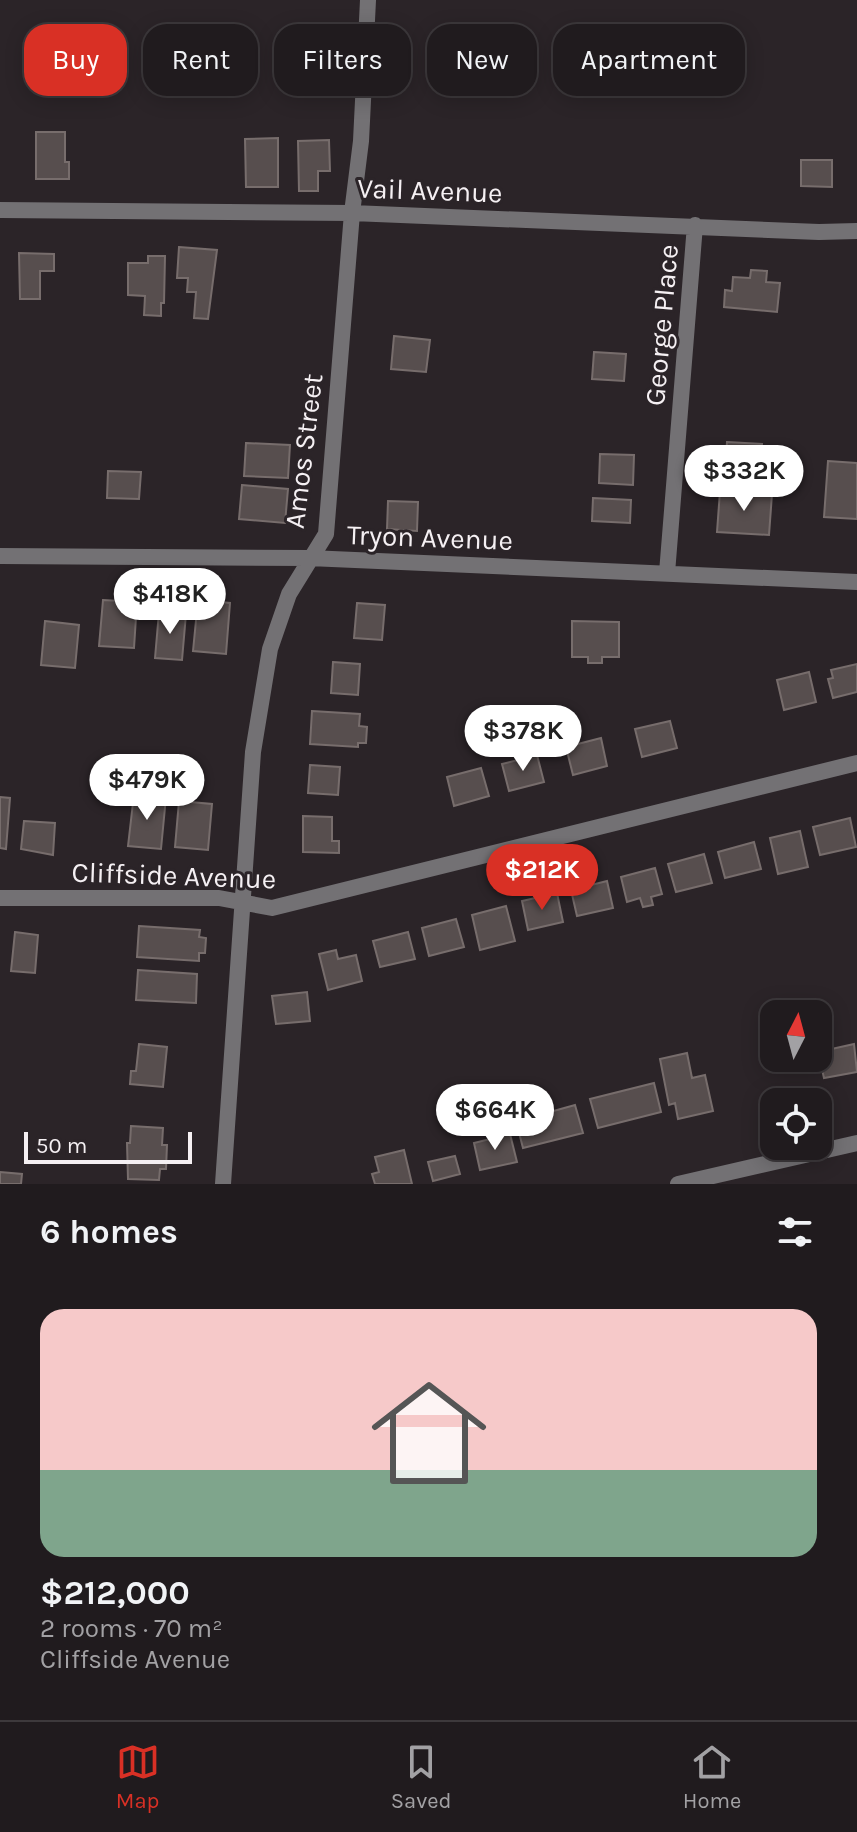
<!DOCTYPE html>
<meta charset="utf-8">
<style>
:root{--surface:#201b1e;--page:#2d282b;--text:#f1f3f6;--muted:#a2a1a4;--line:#3d393c;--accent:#d93025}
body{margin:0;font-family:Karla,sans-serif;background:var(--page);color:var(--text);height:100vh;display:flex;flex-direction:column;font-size:30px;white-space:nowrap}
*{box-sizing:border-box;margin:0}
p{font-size:26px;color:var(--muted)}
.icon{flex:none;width:44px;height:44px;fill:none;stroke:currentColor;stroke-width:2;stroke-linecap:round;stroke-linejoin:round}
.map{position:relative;height:1184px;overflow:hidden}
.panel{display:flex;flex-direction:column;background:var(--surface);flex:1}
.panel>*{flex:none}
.hud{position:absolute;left:24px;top:24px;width:810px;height:72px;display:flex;gap:16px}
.needle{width:52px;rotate:6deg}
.controls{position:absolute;left:760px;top:1000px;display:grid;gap:16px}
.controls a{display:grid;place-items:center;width:72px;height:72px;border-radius:16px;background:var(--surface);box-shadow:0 4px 20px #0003,0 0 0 2px var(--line);font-size:40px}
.scale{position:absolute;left:24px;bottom:20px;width:168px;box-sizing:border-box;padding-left:8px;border:4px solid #f5f0f3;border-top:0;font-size:22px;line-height:28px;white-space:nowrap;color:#f5f0f3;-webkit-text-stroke:6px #2b2428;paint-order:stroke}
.price{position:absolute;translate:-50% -68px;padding:0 18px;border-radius:28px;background:#fff;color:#222;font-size:26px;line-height:52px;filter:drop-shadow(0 2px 4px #0008)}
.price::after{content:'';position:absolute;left:50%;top:48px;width:24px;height:18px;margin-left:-12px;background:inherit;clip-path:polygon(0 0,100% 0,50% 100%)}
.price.on{background:var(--accent);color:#fff}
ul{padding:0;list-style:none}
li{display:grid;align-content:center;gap:16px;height:424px;padding:0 40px}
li+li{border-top:2px solid var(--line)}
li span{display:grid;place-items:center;height:248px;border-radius:24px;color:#555}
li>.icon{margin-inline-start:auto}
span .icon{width:144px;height:144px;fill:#fffc;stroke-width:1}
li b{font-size:34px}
h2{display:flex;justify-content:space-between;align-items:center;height:96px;padding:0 40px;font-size:34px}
.tag{padding:0 28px;border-radius:24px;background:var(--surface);box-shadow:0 4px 20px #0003,0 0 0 2px var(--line);font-size:28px;line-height:72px}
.tag.on{background:var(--accent);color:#fff}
.dock{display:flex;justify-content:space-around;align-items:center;height:112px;border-top:2px solid var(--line);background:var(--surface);font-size:22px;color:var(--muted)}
.dock a{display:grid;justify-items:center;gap:4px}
.dock .on{color:var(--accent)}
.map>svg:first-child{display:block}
.building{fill:#574e4e;stroke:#776d6c;stroke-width:2}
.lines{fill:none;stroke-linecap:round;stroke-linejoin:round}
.street{stroke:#737174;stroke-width:16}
.labels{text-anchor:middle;stroke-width:6;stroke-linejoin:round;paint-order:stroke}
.street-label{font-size:28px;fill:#f5f0f3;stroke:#2b2428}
</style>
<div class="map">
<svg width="857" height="1184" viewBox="0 0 857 1184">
<rect width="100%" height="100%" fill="#2b2428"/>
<path class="building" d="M 36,132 L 65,132 L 65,162 L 69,162 L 69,179 L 36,179 Z
M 278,138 L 278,187 L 246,187 L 245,139 Z
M 329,140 L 330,171 L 318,171 L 318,191 L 299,191 L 298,141 Z
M 801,160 L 832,160 L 832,187 L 801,186 Z
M 179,247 L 217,250 L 208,319 L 194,318 L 196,292 L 187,292 L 188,278 L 177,278 Z
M 19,253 L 54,254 L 54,271 L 40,271 L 40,299 L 20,299 Z
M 148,256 L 165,256 L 164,303 L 161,303 L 161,316 L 144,315 L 145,296 L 128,295 L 128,263 L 148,263 Z
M 751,270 L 767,271 L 766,282 L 780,283 L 777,312 L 724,307 L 725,290 L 732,291 L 733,277 L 750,278 Z
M 394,336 L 430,340 L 426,372 L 391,369 Z
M 594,352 L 626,354 L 624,381 L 592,379 Z
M 727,442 L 762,444 L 760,471 L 725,469 Z
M 246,443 L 290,445 L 288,478 L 244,476 Z
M 600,454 L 634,455 L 633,485 L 599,483 Z
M 828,461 L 857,463 L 857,519 L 824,517 Z
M 108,471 L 141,472 L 139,499 L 107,498 Z
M 242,485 L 288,489 L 285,523 L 239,519 Z
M 720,491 L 772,494 L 769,535 L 717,532 Z
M 593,498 L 631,500 L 630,523 L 592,521 Z
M 388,501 L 418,502 L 417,531 L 387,529 Z
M 103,600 L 137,602 L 134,648 L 99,646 Z
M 198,600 L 230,603 L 226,654 L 193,651 Z
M 357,603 L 385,605 L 382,640 L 354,638 Z
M 159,612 L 186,614 L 182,660 L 155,658 Z
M 45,621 L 79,625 L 75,668 L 41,665 Z
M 572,621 L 619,622 L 619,657 L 602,657 L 602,663 L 588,663 L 588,657 L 572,657 Z
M 333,662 L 360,664 L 358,695 L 331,693 Z
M 857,664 L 857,692 L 833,698 L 828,679 L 833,678 L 831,670 Z
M 809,672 L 816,702 L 784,710 L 777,680 Z
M 312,711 L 360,714 L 359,726 L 367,727 L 366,743 L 358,743 L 358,747 L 310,744 Z
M 670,721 L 677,748 L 642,757 L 635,729 Z
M 601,738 L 607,766 L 573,775 L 566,747 Z
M 537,755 L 544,782 L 509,791 L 502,764 Z
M 310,765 L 340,767 L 338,795 L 308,793 Z
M 481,768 L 489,796 L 454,806 L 447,777 Z
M 134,794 L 166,797 L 161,849 L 128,846 Z
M 0,797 L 10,798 L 6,849 L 0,848 Z
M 179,801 L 212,804 L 208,850 L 175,847 Z
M 303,816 L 332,817 L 332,841 L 339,841 L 339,853 L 303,852 Z
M 850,818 L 856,847 L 820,855 L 813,827 Z
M 24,821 L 55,823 L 53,855 L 21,849 Z
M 800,831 L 808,867 L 778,874 L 770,838 Z
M 754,842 L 761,869 L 725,878 L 718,852 Z
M 704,854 L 712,883 L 676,892 L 668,864 Z
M 655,868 L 662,894 L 651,897 L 653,905 L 643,907 L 640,898 L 627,902 L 621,877 Z
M 607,881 L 613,908 L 577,916 L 571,890 Z
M 557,893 L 563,922 L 528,930 L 522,901 Z
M 506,906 L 515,941 L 480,950 L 472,915 Z
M 456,919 L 464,947 L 429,956 L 422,928 Z
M 139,926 L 200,930 L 199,937 L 206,938 L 205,953 L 199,953 L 199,961 L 137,957 Z
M 15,932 L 38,935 L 35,973 L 11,971 Z
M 408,932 L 415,959 L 380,967 L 373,941 Z
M 336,950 L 338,959 L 356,955 L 362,981 L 328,990 L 319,954 Z
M 138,970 L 197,974 L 196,1003 L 136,1000 Z
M 307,992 L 310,1021 L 276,1024 L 272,996 Z
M 139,1044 L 167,1047 L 163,1087 L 130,1084 L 131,1071 L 136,1071 Z
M 854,1044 L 857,1072 L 824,1078 L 818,1052 Z
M 687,1053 L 692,1078 L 705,1075 L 713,1111 L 678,1119 L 675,1103 L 669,1105 L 660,1059 Z
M 654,1083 L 661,1112 L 598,1128 L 590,1099 Z
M 575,1105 L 583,1133 L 523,1148 L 517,1125 L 540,1120 L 539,1115 Z
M 131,1126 L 163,1128 L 162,1145 L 167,1145 L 166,1169 L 160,1169 L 159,1180 L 128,1179 L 127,1143 L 130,1143 Z
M 510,1134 L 517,1162 L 480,1170 L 474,1143 Z
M 404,1150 L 412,1184 L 375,1184 L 372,1174 L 379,1172 L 375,1157 Z
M 455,1156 L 460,1174 L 433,1181 L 428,1162 Z
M 0,1172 L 22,1174 L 21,1184 L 0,1184 Z"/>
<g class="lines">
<path class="street" d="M 0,210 L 352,213 L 819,232 L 857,231
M 0,556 L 309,558 L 857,582
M 667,573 L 695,225
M 0,898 L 219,898 L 272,908 L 857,763
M 223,1184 L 253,752 L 270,649 L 289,594 L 326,534 L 352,213 L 361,141 L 368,0
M 678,1184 L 857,1143"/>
</g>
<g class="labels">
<g class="street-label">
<text transform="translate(430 190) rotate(2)" y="10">Vail Avenue</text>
<text transform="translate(661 325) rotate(-85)" y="10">George Place</text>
<text transform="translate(303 451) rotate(-83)" y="10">Amos Street</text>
<text transform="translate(430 537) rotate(2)" y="10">Tryon Avenue</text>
<text transform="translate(174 875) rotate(2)" y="10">Cliffside Avenue</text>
</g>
</g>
</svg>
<div class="controls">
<a><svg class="needle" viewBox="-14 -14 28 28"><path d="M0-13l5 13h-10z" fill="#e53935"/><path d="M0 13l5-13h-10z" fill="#a2a1a4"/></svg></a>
<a><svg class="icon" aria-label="locate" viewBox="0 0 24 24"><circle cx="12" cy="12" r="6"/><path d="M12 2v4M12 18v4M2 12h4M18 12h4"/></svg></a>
</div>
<div class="scale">50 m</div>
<b class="price" style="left:744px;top:513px">$332K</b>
<b class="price" style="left:170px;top:636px">$418K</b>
<b class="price" style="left:523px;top:773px">$378K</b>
<b class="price" style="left:147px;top:822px">$479K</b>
<b class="price on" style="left:542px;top:912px">$212K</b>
<b class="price" style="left:495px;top:1152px">$664K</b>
<div class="hud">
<a class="tag on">Buy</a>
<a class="tag">Rent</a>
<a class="tag">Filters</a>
<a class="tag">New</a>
<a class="tag">Apartment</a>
</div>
</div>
<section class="panel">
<h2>6 homes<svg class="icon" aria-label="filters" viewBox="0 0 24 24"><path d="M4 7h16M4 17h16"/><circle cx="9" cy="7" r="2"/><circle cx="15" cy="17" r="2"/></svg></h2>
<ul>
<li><span style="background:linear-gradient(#f6c9c9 65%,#7fa58c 0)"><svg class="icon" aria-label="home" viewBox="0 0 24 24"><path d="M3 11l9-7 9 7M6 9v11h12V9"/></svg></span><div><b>$212,000</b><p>2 rooms · 70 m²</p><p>Cliffside Avenue</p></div></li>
</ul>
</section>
<nav class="dock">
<a class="on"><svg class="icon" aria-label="map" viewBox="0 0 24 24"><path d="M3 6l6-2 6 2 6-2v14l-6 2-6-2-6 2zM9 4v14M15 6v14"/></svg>Map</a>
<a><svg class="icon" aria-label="saved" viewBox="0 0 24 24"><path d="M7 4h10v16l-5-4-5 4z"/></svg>Saved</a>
<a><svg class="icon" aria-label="home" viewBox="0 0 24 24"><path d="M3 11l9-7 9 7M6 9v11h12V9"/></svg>Home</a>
</nav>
